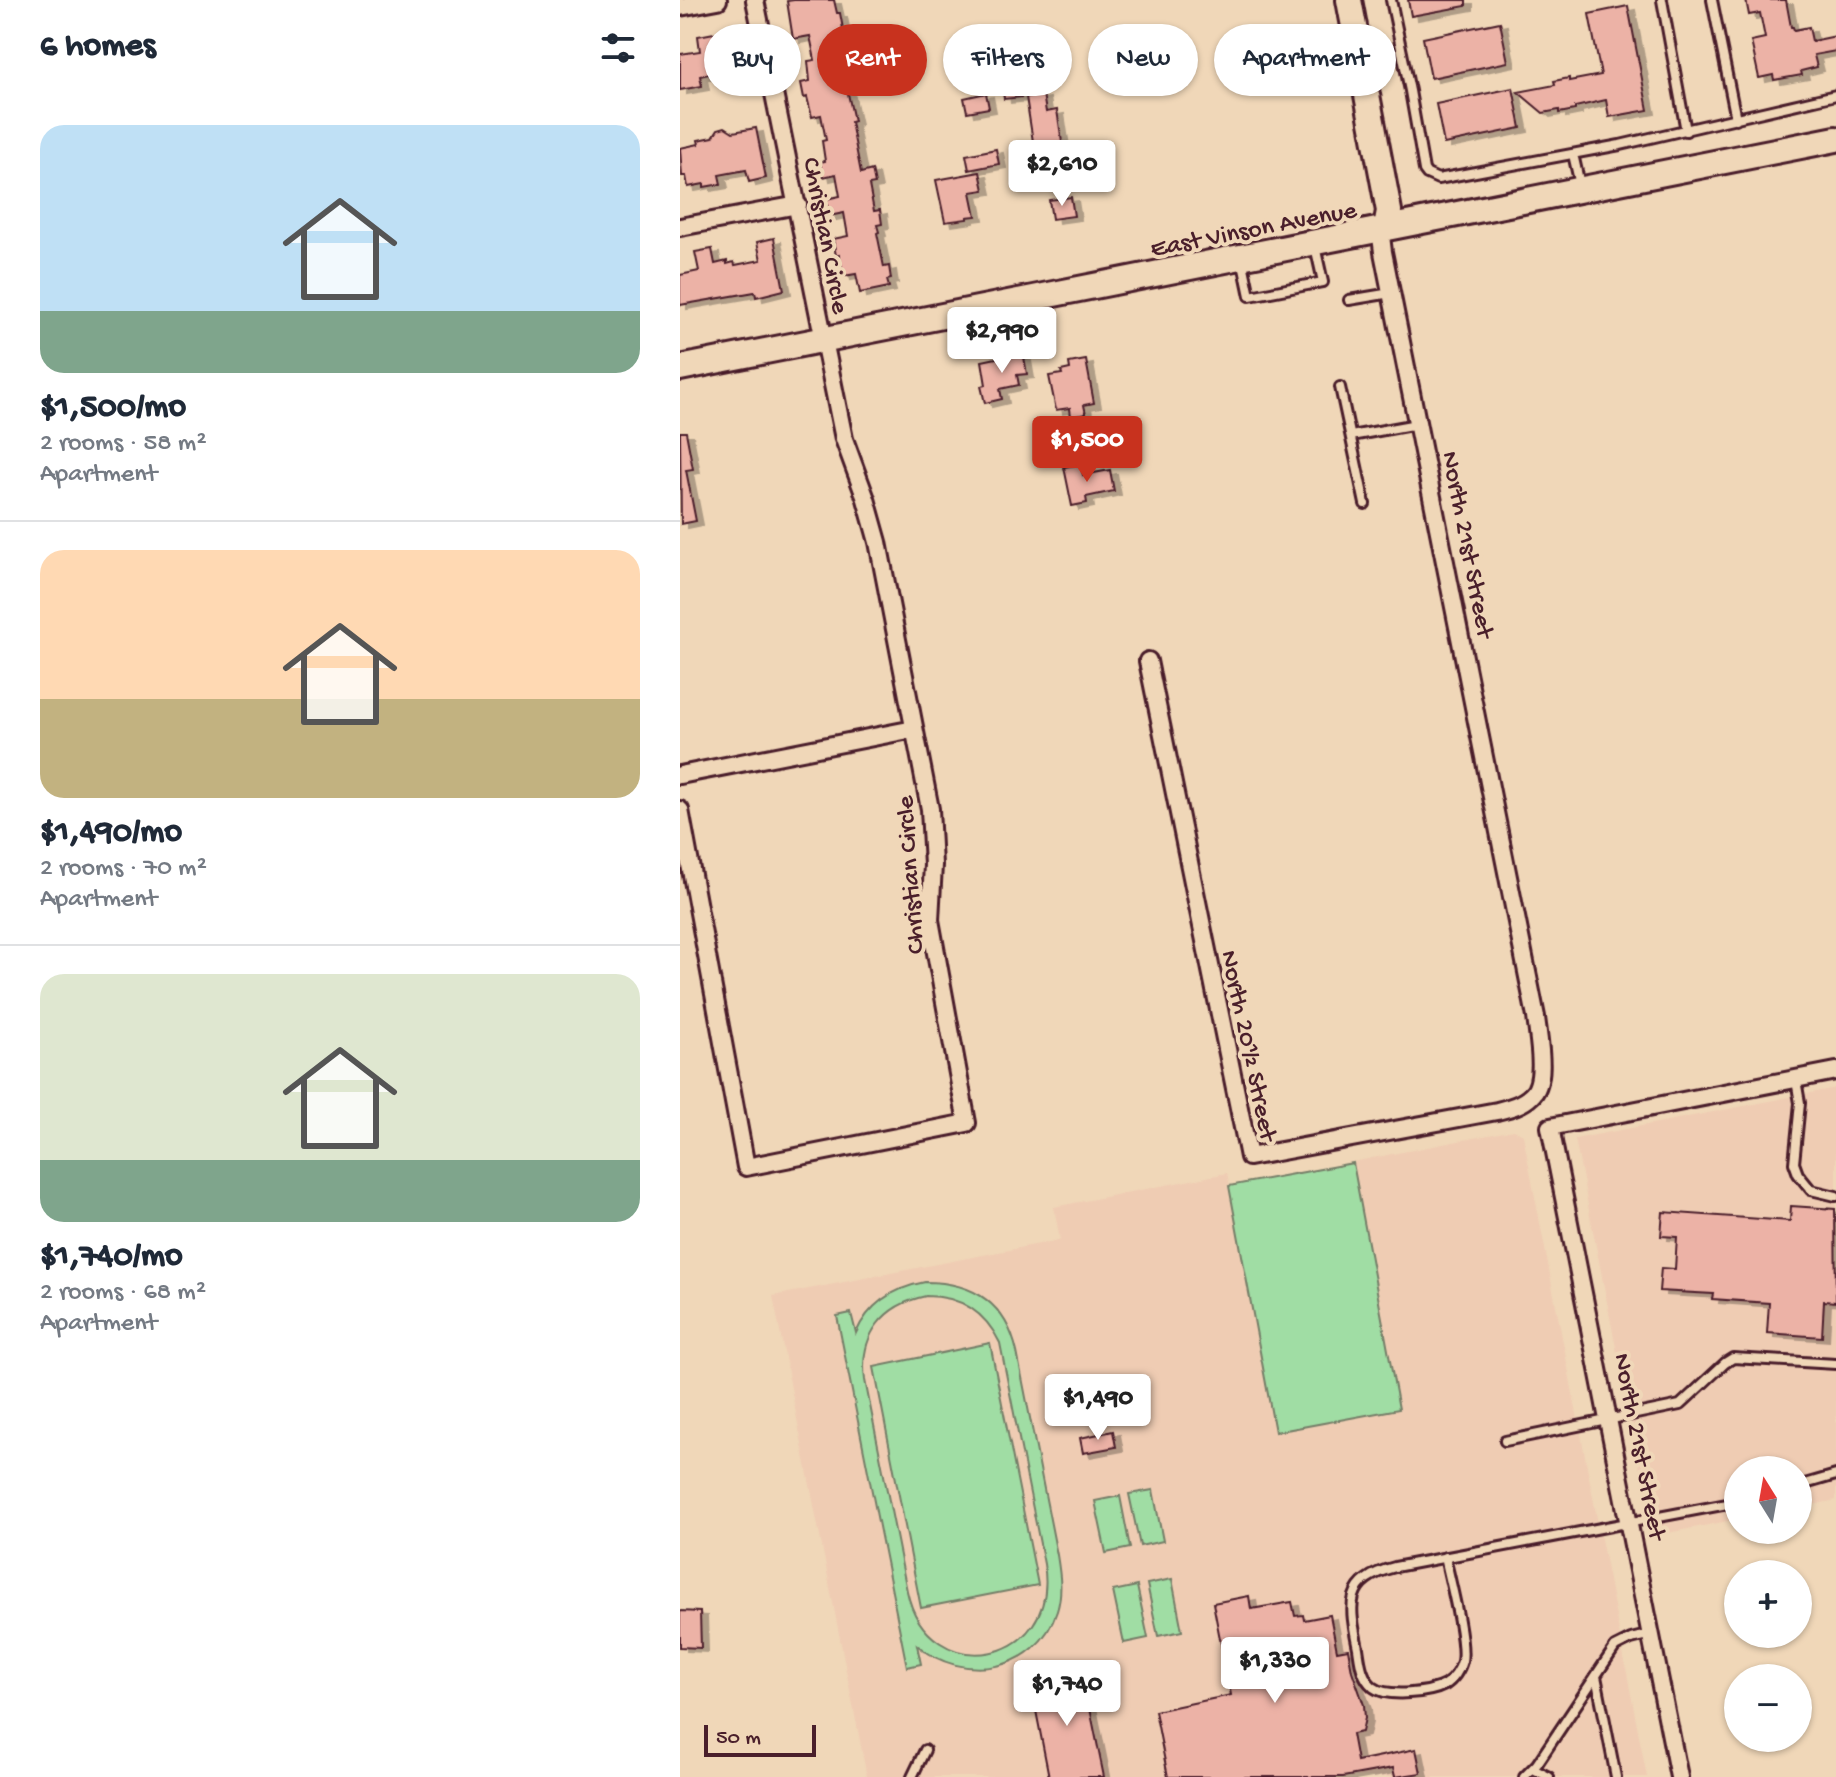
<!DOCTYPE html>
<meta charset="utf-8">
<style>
:root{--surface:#fff;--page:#f2f2f3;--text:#1f2937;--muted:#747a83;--line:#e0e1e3;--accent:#c8321e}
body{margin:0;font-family:"Gochi Hand",sans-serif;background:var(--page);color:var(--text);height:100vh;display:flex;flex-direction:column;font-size:30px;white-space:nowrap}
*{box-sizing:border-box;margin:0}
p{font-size:26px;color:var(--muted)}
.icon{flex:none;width:44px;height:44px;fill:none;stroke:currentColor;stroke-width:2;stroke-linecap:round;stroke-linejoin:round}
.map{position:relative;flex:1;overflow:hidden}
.panel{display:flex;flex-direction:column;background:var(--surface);width:680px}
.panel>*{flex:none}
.top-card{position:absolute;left:24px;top:24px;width:760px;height:72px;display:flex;gap:16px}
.needle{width:52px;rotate:349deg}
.buttons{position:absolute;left:1044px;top:1456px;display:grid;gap:16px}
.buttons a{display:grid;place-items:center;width:88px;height:88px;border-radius:50%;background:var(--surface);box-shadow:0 2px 6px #0004;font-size:40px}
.scale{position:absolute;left:24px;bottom:20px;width:112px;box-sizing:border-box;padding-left:8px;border:4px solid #4a1f2b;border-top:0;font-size:22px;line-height:28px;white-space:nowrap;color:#4a1f2b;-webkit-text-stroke:6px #f0d7b8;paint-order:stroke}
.price{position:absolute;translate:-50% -68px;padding:0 18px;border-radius:8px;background:#fff;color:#222;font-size:26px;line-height:52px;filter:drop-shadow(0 2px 4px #0008)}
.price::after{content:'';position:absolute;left:50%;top:48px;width:24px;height:18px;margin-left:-12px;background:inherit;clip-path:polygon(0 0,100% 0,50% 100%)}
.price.current{background:var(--accent);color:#fff}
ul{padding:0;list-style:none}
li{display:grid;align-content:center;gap:16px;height:424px;padding:0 40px}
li+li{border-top:2px solid var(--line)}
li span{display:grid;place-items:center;height:248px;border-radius:24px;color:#555}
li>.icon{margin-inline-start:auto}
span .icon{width:144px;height:144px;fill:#fffc;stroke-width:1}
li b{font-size:34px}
h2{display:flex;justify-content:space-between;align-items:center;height:96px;padding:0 40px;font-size:34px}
.tag{padding:0 28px;border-radius:36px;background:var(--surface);box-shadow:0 2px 6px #0004;font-size:28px;line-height:72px}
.tag.current{background:var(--accent);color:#fff}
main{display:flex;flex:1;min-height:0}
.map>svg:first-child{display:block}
.built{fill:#efccb3}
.green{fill:#a0dda4;stroke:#757e68;stroke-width:2;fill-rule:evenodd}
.building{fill:#ecb2a6;stroke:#4a1f2b;stroke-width:2;filter:url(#shadow)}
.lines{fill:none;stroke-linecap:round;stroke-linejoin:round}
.lane-casing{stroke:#4a1f2b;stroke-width:14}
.street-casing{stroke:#4a1f2b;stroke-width:22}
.secondary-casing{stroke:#4a1f2b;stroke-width:30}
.lane{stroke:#f0d7b8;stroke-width:8}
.street{stroke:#f0d7b8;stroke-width:16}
.secondary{stroke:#f0d7b8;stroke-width:24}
.labels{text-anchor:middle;stroke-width:8;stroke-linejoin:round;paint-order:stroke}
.street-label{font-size:26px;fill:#4a1f2b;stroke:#f0d7b8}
</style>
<main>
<section class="panel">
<h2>6 homes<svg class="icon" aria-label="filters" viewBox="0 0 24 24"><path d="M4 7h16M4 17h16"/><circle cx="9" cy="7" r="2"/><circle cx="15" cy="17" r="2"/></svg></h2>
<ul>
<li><span style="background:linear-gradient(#bfe0f5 75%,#7fa58c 0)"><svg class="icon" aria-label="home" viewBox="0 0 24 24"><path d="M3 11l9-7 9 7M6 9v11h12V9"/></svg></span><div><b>$1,500/mo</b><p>2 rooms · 58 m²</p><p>Apartment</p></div></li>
<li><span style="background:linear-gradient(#ffd9b3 60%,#c2b280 0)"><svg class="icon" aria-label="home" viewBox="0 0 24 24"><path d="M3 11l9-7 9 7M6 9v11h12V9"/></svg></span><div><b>$1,490/mo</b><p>2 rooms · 70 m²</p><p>Apartment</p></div></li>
<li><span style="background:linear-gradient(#dfe7d0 75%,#7fa58c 0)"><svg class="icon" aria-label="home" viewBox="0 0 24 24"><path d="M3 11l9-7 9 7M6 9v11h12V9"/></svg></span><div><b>$1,740/mo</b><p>2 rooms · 68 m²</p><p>Apartment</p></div></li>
</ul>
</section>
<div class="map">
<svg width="1156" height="1777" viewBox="0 0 1156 1777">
<defs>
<filter id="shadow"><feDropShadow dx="7" dy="4" stdDeviation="0" flood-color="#0004"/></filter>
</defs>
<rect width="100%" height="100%" fill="#f0d7b8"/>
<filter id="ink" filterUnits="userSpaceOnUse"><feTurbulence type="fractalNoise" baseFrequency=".0125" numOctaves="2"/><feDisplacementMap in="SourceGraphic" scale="16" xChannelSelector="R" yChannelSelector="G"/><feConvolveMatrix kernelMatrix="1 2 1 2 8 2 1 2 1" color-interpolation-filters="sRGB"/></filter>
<g filter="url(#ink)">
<path class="built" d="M 1156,1088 L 1156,1500 L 1118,1508 L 1118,1470 L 1058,1470 L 1058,1519 L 973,1536 L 895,1139 Z
M 834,1130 L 843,1135 L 967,1777 L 187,1777 L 93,1296 L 380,1240 L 374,1207 L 547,1173 L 550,1186 Z"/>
<path class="green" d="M 673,1163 L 719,1409 L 595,1432 L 549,1186 Z
M 245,1282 C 294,1282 326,1304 337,1352 L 377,1555 C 380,1574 383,1592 377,1611 C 357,1673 283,1684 237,1645 L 241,1664 L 227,1667 L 157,1316 L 171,1313 L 176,1333 C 189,1303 214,1288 245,1282 ZM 246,1296 C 281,1296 305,1312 320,1343 L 364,1564 C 381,1666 248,1689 227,1591 L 185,1380 C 179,1335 203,1305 246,1296 Z
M 310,1343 L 358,1585 L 241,1608 L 194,1367 Z
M 473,1490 L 483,1541 L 460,1546 L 449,1494 Z
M 440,1496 L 450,1548 L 426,1553 L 415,1501 Z
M 492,1579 L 502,1631 L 478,1636 L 467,1584 Z
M 457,1586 L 468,1638 L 444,1643 L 433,1591 Z"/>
<path class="building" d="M 114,0 L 154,0 L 157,13 L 160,13 L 164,34 L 170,33 L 173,46 L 161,49 L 167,77 L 177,75 L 180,87 L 167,89 L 174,121 L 171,122 L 181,173 L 192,170 L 195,184 L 189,185 L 194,211 L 200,210 L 202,224 L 197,225 L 199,232 L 197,233 L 204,267 L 209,266 L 211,279 L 207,280 L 209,287 L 180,293 L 176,274 L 164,276 L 159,255 L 156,256 L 153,239 L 168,236 L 164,213 L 149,216 L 146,199 L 160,196 L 156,174 L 143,177 L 140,162 L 145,161 L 142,141 L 146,140 L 141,115 L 132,117 L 127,97 L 124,98 L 121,83 L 130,81 L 128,61 L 135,60 L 130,36 L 113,39 L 107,1 Z
M 728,0 L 786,0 L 786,6 L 731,16 Z
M 1066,0 L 1106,0 L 1111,27 L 1113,27 L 1114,30 L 1129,27 L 1132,41 L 1156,36 L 1156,51 L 1134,55 L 1137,67 L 1121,71 L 1122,75 L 1094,80 L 1093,75 L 1079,78 L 1071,41 L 1085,38 L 1080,13 L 1069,15 Z
M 948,6 L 968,110 L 929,117 L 926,100 L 895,107 L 895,110 L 879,113 L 879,110 L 863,113 L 838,92 L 875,85 L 874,81 L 889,78 L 889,81 L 921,75 L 909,14 Z
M 820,22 L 828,62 L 751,78 L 743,38 Z
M 50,30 L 52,30 L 53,36 L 56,35 L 58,41 L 59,41 L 64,67 L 59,68 L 62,82 L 45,85 L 42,71 L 20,76 L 22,86 L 0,90 L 0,54 L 20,51 L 18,36 Z
M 350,35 L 353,59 L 337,61 L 341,97 L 324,99 L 322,85 L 325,84 L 319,39 Z
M 833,88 L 841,128 L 764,144 L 756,104 Z
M 306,93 L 309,108 L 287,112 L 284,98 Z
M 363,94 L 366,112 L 377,110 L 384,155 L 371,157 L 369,146 L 354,148 L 346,97 Z
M 45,127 L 53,132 L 76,128 L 86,178 L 69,182 L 66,170 L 39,175 L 41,184 L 24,187 L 24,184 L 8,187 L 6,176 L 2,176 L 0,148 L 19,144 L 18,140 L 33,137 L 38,129 Z
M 316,149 L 319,164 L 289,170 L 286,155 Z
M 300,172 L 304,190 L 291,192 L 296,216 L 287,217 L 287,219 L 265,222 L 256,180 Z
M 391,197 L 394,216 L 372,219 L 369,200 Z
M 94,238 L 104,290 L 76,297 L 75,292 L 0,305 L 0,275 L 19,271 L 15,252 L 32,249 L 35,264 L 47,261 L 47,264 L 54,262 L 55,265 L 81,260 L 77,242 Z
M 340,353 L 341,357 L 344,357 L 347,374 L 337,375 L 339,385 L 320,389 L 322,399 L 305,403 L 301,386 L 306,385 L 302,361 Z
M 406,360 L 414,403 L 404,405 L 406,414 L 391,417 L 390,408 L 376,410 L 369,376 L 382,374 L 381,371 L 390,369 L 389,363 Z
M 0,432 L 6,432 L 13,469 L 6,470 L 16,521 L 1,524 Z
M 401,464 L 403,475 L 430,470 L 434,491 L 406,497 L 407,503 L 392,506 L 384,467 Z
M 1111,1206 L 1155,1209 L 1156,1302 L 1144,1301 L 1142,1337 L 1087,1333 L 1089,1303 L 1032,1299 L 1033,1294 L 979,1291 L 981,1268 L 995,1269 L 997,1237 L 981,1236 L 983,1212 L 1110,1221 Z
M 433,1431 L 436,1447 L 403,1453 L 400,1438 Z
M 569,1596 L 571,1609 L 612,1602 L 615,1616 L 623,1615 L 624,1620 L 650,1615 L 657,1651 L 668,1649 L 672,1671 L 684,1705 L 685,1718 L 682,1732 L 672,1734 L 677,1761 L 736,1749 L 741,1773 L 715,1777 L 713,1768 L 663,1777 L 488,1777 L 475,1711 L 551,1695 L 533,1603 Z
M 0,1611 L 20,1612 L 21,1648 L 0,1647 Z
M 403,1674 L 424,1777 L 369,1777 L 351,1685 Z"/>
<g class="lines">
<g class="lane-casing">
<path id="lane" d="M 711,0 L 730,91 L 744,170 L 747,174 L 758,179 L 940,145 L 1156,95
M 982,0 L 1006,131
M 1032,0 L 1056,119
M 893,154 L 900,185
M 562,258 L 570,296 L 643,282 L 635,246
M 669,300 L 711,293
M 660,387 L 685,504
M 671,436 L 737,424
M 1116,1080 L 1120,1103 L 1114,1163 L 1118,1174 L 1131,1190 L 1156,1196
M 825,1441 L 1000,1405 L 1045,1363 L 1053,1358 L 1156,1364
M 1118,1486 L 1156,1475
M 765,1557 C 770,1580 786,1641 782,1661 C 780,1670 773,1680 765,1685 C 750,1693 707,1698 693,1687 C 681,1677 680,1661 678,1648 C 669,1605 664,1580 715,1567 L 1058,1502
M 916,1676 L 936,1777
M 853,1769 L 869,1777
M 232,1777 L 245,1750
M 844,1777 L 857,1764 L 935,1647 L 951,1639 L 971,1634"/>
</g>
<g class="street-casing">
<path id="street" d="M 0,7 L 38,0
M 0,227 L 118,205
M 468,661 L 569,1157 L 817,1111 C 829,1108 842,1105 851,1096 C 868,1082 858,1037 856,1017 L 703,252 L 701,236 L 703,230
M 0,775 L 234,729
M 0,810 L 66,1167 L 287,1123 L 250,920 L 253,865 L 250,809 L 198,542 L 186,499 L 164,439 L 75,0
M 999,1777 L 870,1127 L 1156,1071"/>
</g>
<g class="secondary-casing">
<path id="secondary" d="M 669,0 L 709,211 L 707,222 L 703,230
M 0,368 L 1156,139"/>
</g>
<use href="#lane" class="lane"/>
<use href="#street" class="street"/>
<use href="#secondary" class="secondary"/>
</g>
</g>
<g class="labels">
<g class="street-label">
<text transform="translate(573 227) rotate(-11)" y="9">East Vinson Avenue</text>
<text transform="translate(148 235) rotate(79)" y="9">Christian Circle</text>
<text transform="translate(790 544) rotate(79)" y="9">North 21st Street</text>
<text transform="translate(228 875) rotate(-94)" y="9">Christian Circle</text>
<text transform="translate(571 1045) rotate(78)" y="9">North 20½ Street</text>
<text transform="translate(962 1446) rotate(79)" y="9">North 21st Street</text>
</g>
</g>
</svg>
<div class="buttons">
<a><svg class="needle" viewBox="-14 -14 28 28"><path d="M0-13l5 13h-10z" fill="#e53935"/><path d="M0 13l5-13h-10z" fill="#747a83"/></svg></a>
<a>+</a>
<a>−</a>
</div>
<div class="scale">50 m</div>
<b class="price" style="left:382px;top:208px">$2,610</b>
<b class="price" style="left:322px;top:375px">$2,990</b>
<b class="price current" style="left:407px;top:484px">$1,500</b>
<b class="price" style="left:418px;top:1442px">$1,490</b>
<b class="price" style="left:595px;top:1705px">$1,330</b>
<b class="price" style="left:387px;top:1728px">$1,740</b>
<div class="top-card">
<a class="tag">Buy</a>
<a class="tag current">Rent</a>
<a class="tag">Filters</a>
<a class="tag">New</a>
<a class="tag">Apartment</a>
</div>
</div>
</main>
